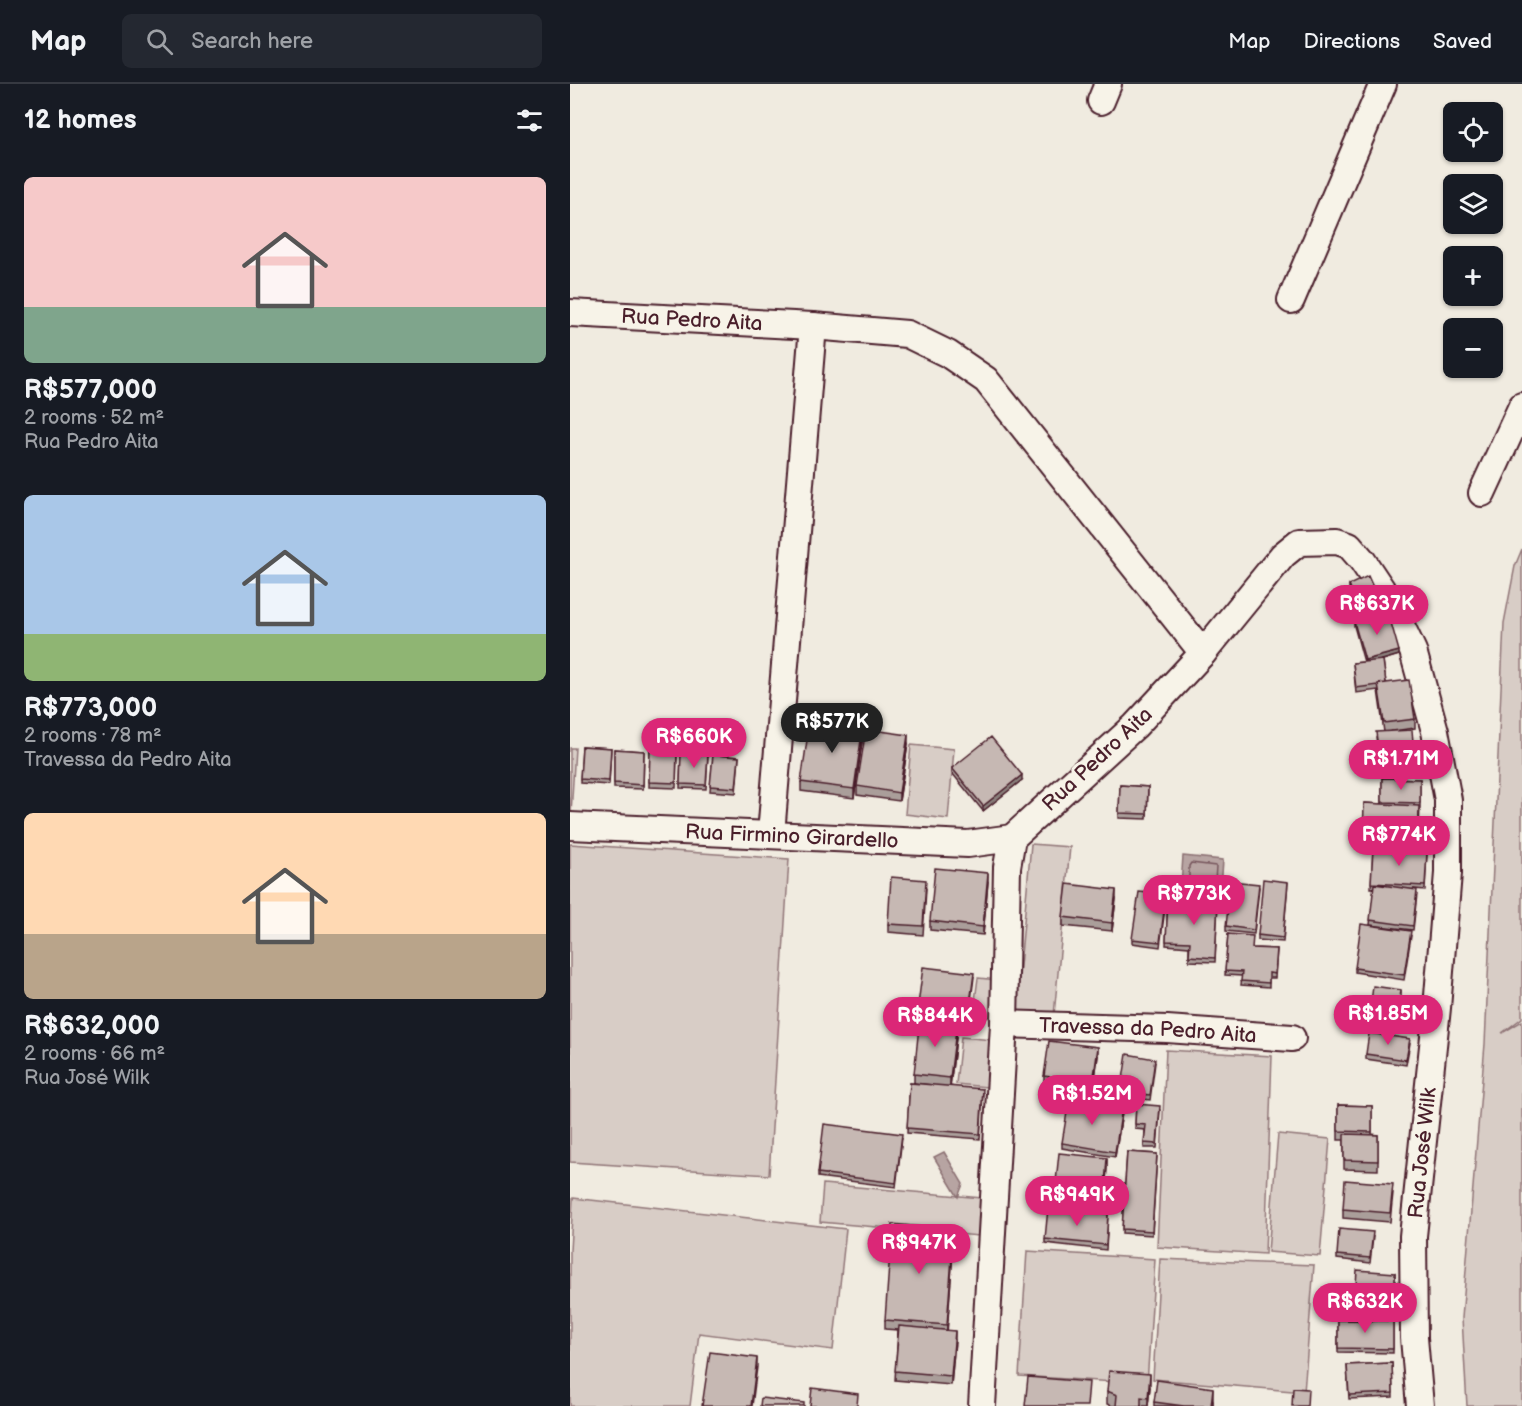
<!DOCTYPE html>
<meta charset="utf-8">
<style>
:root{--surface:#171b24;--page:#242831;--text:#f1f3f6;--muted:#9ea1a6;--line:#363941;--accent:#db2777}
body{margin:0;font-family:"Balsamiq Sans",sans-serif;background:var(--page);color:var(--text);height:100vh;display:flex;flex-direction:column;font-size:22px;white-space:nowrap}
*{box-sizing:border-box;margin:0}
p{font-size:20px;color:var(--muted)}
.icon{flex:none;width:33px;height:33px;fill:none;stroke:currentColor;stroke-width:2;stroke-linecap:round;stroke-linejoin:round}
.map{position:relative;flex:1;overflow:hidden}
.panel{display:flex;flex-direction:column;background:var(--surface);width:570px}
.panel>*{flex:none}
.tools{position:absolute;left:873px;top:18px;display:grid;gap:12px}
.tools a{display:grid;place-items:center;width:60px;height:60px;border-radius:9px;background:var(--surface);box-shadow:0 2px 4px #0004;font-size:30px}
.price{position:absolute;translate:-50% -51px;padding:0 14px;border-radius:21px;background:var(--accent);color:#fff;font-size:20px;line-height:39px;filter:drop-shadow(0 2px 3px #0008)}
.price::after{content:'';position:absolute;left:50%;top:36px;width:18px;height:14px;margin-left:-9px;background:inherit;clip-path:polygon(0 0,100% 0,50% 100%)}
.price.selected{background:#222;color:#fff}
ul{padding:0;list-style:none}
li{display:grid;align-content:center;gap:12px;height:318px;padding:0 24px}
li span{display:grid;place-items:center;height:186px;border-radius:9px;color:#555}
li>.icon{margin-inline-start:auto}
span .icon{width:108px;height:108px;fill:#fffc;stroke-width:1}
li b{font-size:26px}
h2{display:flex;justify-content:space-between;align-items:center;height:72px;padding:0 24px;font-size:26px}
header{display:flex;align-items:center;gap:36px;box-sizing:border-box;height:84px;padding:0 30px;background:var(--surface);border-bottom:2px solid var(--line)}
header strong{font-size:28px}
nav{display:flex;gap:33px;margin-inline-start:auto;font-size:21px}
.search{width:420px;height:54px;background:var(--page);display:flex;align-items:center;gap:15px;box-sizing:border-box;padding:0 21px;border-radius:9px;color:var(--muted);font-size:22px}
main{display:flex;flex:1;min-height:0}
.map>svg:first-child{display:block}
.green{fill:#d8cdc6;stroke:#917678;stroke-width:1.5}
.water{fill:#b7a4a2;stroke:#8b6f72;stroke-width:1.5}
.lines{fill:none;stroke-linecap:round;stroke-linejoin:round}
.shore{stroke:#76545b;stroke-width:1.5}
.minor-casing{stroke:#4a1f2b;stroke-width:30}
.minor{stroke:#f7f3e8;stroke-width:26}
.wall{fill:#aa9e9a;stroke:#4a1f2b;stroke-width:1.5}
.shaded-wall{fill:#8b817d;stroke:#4a1f2b;stroke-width:1.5}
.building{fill:#c6b8b3;stroke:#4a1f2b;stroke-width:1.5}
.labels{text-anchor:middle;stroke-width:6;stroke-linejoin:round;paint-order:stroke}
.street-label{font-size:21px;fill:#4a1f2b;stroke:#f7f3e8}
</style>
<header>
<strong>Map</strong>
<div class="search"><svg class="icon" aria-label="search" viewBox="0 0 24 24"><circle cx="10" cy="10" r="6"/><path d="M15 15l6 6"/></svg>Search here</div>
<nav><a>Map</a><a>Directions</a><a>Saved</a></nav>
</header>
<main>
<section class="panel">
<h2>12 homes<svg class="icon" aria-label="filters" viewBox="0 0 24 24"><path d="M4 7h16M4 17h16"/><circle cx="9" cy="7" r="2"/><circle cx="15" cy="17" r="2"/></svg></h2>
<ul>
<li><span style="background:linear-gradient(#f6c9c9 70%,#7fa58c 0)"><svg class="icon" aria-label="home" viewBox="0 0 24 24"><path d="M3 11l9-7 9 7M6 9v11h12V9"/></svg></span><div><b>R$577,000</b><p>2 rooms · 52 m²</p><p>Rua Pedro Aita</p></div></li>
<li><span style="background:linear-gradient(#a9c7e8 75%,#8fb573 0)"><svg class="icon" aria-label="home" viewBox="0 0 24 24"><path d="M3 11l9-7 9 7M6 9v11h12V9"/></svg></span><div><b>R$773,000</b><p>2 rooms · 78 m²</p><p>Travessa da Pedro Aita</p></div></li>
<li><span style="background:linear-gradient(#ffd9b3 65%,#b9a48a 0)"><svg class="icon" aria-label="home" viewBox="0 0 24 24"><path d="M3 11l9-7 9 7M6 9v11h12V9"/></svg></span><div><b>R$632,000</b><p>2 rooms · 66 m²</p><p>Rua José Wilk</p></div></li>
</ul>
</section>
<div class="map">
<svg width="952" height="1322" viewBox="0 0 952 1322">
<rect width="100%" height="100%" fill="#f0ebe0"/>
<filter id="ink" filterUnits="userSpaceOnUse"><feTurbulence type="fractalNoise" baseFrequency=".0167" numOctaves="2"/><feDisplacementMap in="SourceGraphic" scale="12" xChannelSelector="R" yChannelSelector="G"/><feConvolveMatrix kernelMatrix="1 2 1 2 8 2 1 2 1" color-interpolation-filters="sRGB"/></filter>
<g filter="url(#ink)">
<path class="green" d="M 952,465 L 952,934 L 932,949 L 952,937 L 952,1322 L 897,1322 L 892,1234 L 915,960 L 934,539 L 945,482 Z
M 341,661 L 384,665 L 378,735 L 335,730 Z
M 0,664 L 5,664 L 1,730 L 0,730 Z
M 0,760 L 219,775 L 199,1091 L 0,1078 Z
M 461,760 L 500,763 L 484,931 L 446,927 Z
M 408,894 L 428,896 L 423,934 L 403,932 Z
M 391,953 L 422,956 L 417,1003 L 386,1000 Z
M 596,966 L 702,972 L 695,1170 L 587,1163 Z
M 708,1050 L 760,1055 L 750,1172 L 698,1168 Z
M 253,1100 L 412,1114 L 409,1152 L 250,1138 Z
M 3,1114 L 276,1145 L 263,1266 L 129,1249 L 120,1322 L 0,1322 L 0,1167 Z
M 457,1167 L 585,1175 L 577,1300 L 449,1292 Z
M 590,1175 L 744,1181 L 734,1308 L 583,1295 Z"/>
<path class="water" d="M 613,772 L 653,776 L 651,805 L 611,802 Z
M 374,1068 L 393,1100 L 388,1113 L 364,1073 Z"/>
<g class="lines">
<path class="shore" d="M 621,779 L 646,782 L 645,797 L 619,796 L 619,782 Z"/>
<g class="minor-casing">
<g id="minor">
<path d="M 531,17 L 538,0"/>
<path d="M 721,216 L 813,0"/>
<path id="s1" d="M 0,229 L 243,242 L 337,250 L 378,270 L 416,296 L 633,569 L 565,642 L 442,754 L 437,783 L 434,940 L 412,1322"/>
<path d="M 912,409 L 952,322"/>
<path d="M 633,569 L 713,471 L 729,458 L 767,457 L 779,461 L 792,476 L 820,518 L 843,567 L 865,647 L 878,716 L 878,789 L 867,924 L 843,1152 L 844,1254 L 850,1322"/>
<path id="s2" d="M 0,742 L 398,760 L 442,754"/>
<path d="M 201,750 L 243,242"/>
<path id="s3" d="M 434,940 L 597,945 L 722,954"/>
</g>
</g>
<use href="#minor" class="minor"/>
</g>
<path class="wall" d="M 779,501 L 811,529 L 802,533 L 829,571 L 813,576 L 816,599 L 845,635 L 845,644 L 822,647 L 844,670 L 844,674 L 809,677 L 806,653 L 814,648 L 808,606 L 786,609 L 783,579 L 794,578 L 784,542 L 784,538 L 790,536 L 779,509 Z
M 293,651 L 284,714 L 231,707 L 231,698 Z
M 338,660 L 329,717 L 287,711 L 287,702 Z
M 12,662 L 41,664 L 39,701 L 10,699 Z
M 44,665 L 74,667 L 73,705 L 44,704 Z
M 80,666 L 107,667 L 106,704 L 79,703 Z
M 111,668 L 138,670 L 136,705 L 110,704 Z
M 143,671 L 169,673 L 166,709 L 140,707 Z
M 382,684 L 452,696 L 413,727 L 382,689 Z
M 812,694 L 850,695 L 850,723 L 848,767 L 793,765 L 794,719 L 812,720 Z
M 550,701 L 578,703 L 577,735 L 549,734 Z
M 803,765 L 857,768 L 855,806 L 844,805 L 847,810 L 843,846 L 800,841 L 804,804 L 801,804 Z
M 418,798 L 413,851 L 360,846 L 360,837 Z
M 718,798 L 713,858 L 688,856 L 688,851 Z
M 689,804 L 684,850 L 656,847 L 656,842 Z
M 356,805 L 353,851 L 318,848 L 318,840 Z
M 546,815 L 542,847 L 493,842 L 493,833 Z
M 598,815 L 648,818 L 645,878 L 619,877 L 619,863 L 596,861 Z
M 596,816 L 590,863 L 562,859 L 562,855 Z
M 658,850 L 683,864 L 707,865 L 705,894 L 699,894 L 699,903 L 671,901 L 672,892 L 655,891 Z
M 841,852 L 834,896 L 785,888 L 785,884 Z
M 404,893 L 399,932 L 348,926 L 348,921 Z
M 831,914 L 827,946 L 799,943 L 799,935 Z
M 387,946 L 380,1002 L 413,1009 L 410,1055 L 337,1049 L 340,999 L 363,1001 L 344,999 L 344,990 Z
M 840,959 L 836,981 L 796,975 L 796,970 Z
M 528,972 L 523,1008 L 474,1001 L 474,992 Z
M 585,979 L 580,1016 L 551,1012 L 551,1008 Z
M 566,1020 L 590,1026 L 587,1064 L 574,1064 L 575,1046 L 565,1045 Z
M 768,1021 L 802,1022 L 802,1050 L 808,1051 L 808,1086 L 774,1085 L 774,1056 L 768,1056 Z
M 552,1029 L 545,1073 L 492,1064 L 492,1059 Z
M 332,1054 L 326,1103 L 248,1093 L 248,1089 Z
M 557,1068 L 587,1070 L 582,1151 L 552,1149 Z
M 537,1083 L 534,1123 L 517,1121 L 518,1109 L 486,1107 L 486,1098 Z
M 823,1109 L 820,1138 L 773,1134 L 773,1125 Z
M 538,1130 L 536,1166 L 475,1159 L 475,1155 Z
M 803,1153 L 800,1179 L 767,1175 L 767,1171 Z
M 384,1154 L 377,1246 L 385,1256 L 381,1301 L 325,1296 L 328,1246 L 315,1245 L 315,1236 Z
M 825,1189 L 825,1228 L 785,1225 L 785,1216 Z
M 768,1236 L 823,1237 L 823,1269 L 768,1268 Z
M 822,1279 L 823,1313 L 779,1315 L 777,1281 Z
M 580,1303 L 578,1322 L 542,1322 L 537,1320 L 537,1307 Z
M 643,1317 L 643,1322 L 584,1322 L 584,1318 Z"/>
<path class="shaded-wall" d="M 811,521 L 811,529 L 791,538 L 791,529 Z
M 829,567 L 829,571 L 795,581 L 795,576 Z
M 293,642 L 293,651 L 284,714 L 284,705 Z
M 338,651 L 338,660 L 329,717 L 329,709 Z
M 452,691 L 452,696 L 413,727 L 413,722 Z
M 418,789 L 418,798 L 413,851 L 413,843 Z
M 546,806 L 546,815 L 542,847 L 542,839 Z
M 831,906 L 831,914 L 827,946 L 827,938 Z
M 387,938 L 387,946 L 380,1003 L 380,994 Z
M 528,963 L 528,972 L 523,1008 L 523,999 Z
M 552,1024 L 552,1029 L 545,1073 L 545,1068 Z
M 537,1074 L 537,1083 L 534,1123 L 534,1114 Z
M 384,1146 L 384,1154 L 377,1250 L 377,1241 Z
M 385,1247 L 385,1256 L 381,1301 L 381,1292 Z
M 187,1274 L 187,1283 L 182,1322 L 181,1322 Z
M 580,1290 L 580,1303 L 578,1322 L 578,1314 Z
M 643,1304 L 643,1322 L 641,1322 Z"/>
<path class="building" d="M 798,492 L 811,521 L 791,529 L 779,501 Z
M 818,528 L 829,567 L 795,576 L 784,538 Z
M 813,576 L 816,599 L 808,600 L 808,601 L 786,604 L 783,579 Z
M 839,596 L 845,635 L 814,639 L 808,600 Z
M 240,635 L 293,642 L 284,705 L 231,698 Z
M 296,645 L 338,651 L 329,709 L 287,702 Z
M 842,646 L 844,670 L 809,673 L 806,648 Z
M 421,653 L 452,691 L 413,722 L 382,684 Z
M 12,662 L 41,664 L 39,697 L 10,695 Z
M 44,665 L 74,667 L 73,701 L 44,699 Z
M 80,666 L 107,667 L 106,699 L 79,698 Z
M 111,668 L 138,670 L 136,701 L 110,700 Z
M 143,671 L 169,673 L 166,704 L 140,702 Z
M 812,694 L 850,695 L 850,719 L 812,718 Z
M 550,701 L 578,703 L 577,730 L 549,729 Z
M 794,719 L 849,722 L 848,763 L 793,760 Z
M 803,765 L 857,768 L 855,802 L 801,799 Z
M 365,784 L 418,789 L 413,843 L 360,837 Z
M 321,793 L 356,796 L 353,842 L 318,840 Z
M 693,795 L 718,798 L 713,854 L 688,851 Z
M 661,797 L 689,800 L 684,846 L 656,842 Z
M 497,800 L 546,806 L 542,839 L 493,833 Z
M 804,800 L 847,806 L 843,842 L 800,836 Z
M 569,808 L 596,811 L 590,858 L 562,855 Z
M 598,815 L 648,818 L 645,874 L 619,872 L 620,858 L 596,857 Z
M 791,840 L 841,847 L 834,891 L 785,884 Z
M 658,850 L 683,852 L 682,864 L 707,865 L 705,890 L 699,889 L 699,899 L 671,897 L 672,888 L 655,887 Z
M 353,883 L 404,889 L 399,927 L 348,921 Z
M 803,902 L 831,906 L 827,938 L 799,935 Z
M 350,933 L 387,938 L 380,994 L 344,990 Z
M 799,949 L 840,955 L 836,976 L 796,970 Z
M 479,957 L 528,963 L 523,999 L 474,992 Z
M 557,970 L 585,975 L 580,1011 L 551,1008 Z
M 340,999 L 413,1005 L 410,1050 L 337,1044 Z
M 499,1016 L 552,1024 L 545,1068 L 492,1059 Z
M 566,1020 L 590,1022 L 587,1060 L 574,1059 L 576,1041 L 565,1040 Z
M 768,1021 L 802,1022 L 802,1048 L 768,1047 Z
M 254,1040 L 332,1050 L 326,1099 L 248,1089 Z
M 774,1050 L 808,1051 L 808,1077 L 774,1076 Z
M 557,1068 L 587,1070 L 582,1147 L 552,1145 Z
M 489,1069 L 537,1074 L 534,1114 L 517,1112 L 518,1101 L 486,1098 Z
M 775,1096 L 823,1100 L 820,1129 L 773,1125 Z
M 478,1124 L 538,1130 L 536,1161 L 475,1155 Z
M 322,1140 L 384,1146 L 377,1241 L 315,1236 Z
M 769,1145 L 803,1148 L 800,1174 L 767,1171 Z
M 787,1186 L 825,1189 L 825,1219 L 785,1216 Z
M 768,1236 L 823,1237 L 823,1265 L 768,1264 Z
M 329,1242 L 385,1247 L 381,1292 L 325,1287 Z
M 140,1268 L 187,1274 L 181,1322 L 132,1322 Z
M 822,1279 L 823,1309 L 779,1311 L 777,1281 Z
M 539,1287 L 580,1290 L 578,1314 L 571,1313 L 571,1322 L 546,1322 L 547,1311 L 537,1307 Z
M 458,1293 L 519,1298 L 517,1322 L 455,1322 Z
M 587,1296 L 643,1304 L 641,1322 L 614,1322 L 584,1318 Z
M 242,1304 L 288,1310 L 287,1322 L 240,1322 Z
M 723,1304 L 738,1305 L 737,1322 L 722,1322 Z
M 191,1314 L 234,1319 L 234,1322 L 190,1322 Z"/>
</g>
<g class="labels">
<g class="street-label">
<text dy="7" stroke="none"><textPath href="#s1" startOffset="122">Rua Pedro Aita</textPath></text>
<text transform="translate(527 675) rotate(-43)" y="7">Rua Pedro Aita</text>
<text dy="7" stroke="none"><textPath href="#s2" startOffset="222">Rua Firmino Girardello</textPath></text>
<text dy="7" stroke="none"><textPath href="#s3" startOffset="144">Travessa da Pedro Aita</textPath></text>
<text transform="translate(852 1069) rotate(-84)" y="7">Rua José Wilk</text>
</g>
</g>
</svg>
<div class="tools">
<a><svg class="icon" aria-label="locate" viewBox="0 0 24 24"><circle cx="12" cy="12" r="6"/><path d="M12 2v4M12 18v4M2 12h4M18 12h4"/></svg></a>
<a><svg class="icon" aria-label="layers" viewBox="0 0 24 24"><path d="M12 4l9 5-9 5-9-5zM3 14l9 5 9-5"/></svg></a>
<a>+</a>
<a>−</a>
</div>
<b class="price" style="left:807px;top:552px">R$637K</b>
<b class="price selected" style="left:262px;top:670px">R$577K</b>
<b class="price" style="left:124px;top:685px">R$660K</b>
<b class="price" style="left:831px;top:707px">R$1.71M</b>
<b class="price" style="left:829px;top:783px">R$774K</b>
<b class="price" style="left:624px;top:842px">R$773K</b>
<b class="price" style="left:818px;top:962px">R$1.85M</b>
<b class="price" style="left:365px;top:964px">R$844K</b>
<b class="price" style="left:522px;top:1042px">R$1.52M</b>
<b class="price" style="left:507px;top:1143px">R$949K</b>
<b class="price" style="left:349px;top:1191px">R$947K</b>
<b class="price" style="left:795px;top:1250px">R$632K</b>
</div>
</main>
